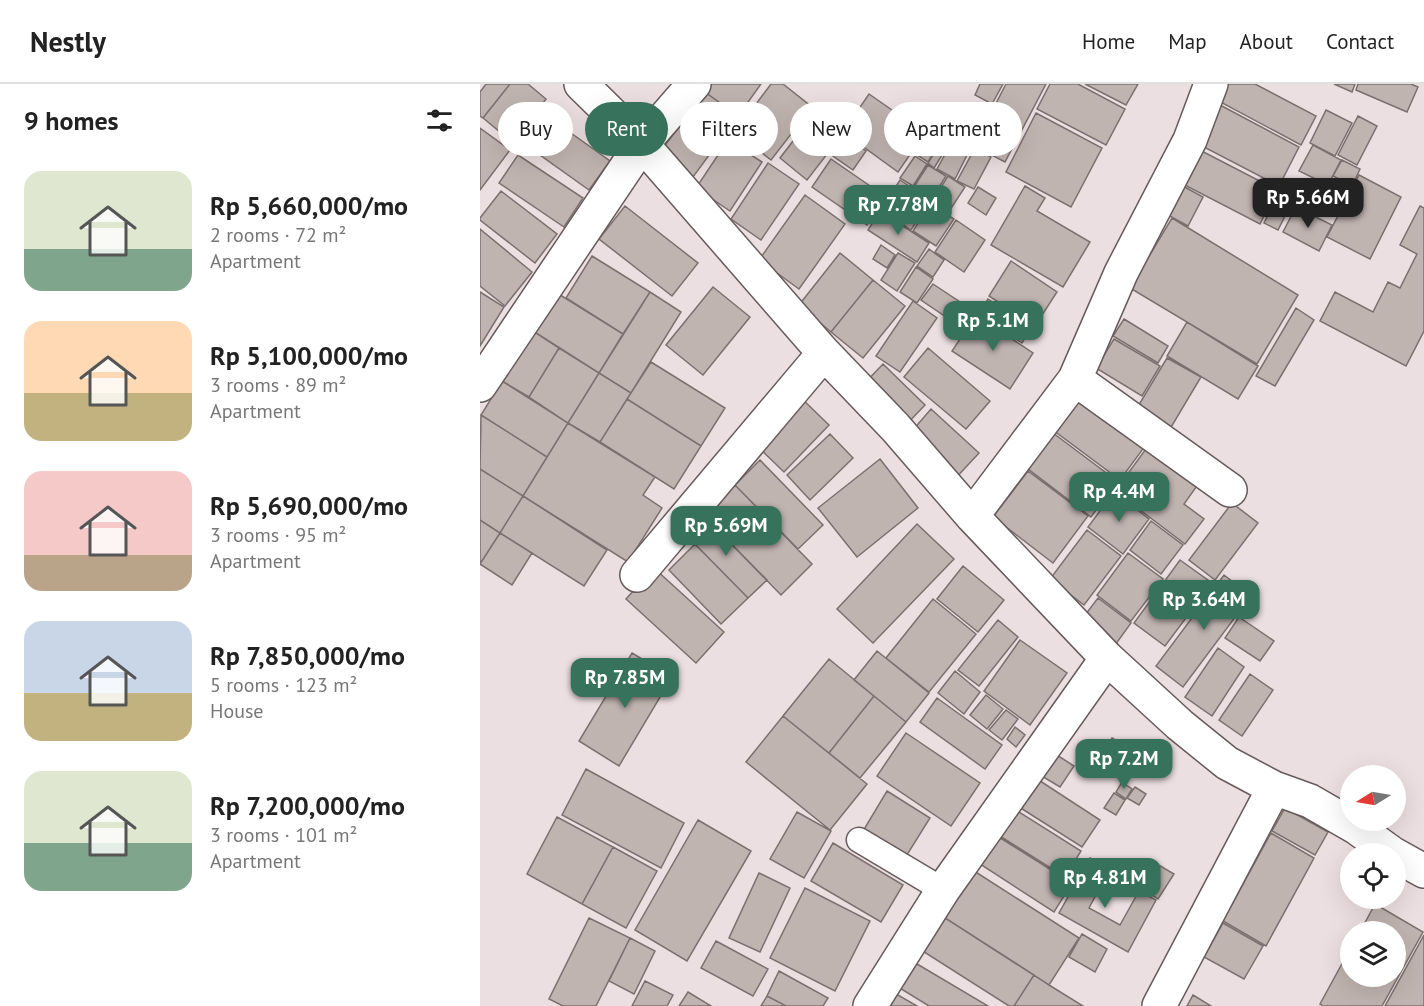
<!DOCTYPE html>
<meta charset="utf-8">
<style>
:root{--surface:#fff;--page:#f6f6f6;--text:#222;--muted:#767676;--line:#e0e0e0;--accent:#36725c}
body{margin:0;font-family:"PT Sans",sans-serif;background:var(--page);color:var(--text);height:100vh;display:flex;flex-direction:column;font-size:22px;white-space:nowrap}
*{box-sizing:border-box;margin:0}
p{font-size:20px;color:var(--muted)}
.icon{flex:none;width:33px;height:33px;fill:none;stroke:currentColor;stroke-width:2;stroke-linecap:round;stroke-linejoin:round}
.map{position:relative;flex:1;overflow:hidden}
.details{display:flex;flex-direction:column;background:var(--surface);width:480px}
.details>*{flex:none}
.banner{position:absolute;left:18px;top:18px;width:570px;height:54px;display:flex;gap:12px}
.needle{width:39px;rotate:259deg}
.buttons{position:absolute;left:860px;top:681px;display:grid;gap:12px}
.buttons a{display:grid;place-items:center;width:66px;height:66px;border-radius:50%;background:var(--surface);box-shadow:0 6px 24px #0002;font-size:30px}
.price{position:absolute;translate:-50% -51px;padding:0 14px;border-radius:12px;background:var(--accent);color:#fff;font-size:20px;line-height:39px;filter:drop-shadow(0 2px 3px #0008)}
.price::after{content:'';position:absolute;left:50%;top:36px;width:18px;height:14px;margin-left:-9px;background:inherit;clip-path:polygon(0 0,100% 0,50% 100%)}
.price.selected{background:#222;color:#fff}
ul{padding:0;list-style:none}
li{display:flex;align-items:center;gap:18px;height:150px;padding:0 24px}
li span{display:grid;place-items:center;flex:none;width:168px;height:120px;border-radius:18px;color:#555}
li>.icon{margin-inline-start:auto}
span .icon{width:72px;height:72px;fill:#fffc;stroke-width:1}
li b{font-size:26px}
h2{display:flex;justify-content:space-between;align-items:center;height:72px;padding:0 24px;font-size:26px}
.pill{padding:0 21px;border-radius:27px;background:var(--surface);box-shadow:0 6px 24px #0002;font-size:21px;line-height:54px}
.pill.selected{background:var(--accent);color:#fff}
header{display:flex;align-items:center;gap:36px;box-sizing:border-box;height:84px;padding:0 30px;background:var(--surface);border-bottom:2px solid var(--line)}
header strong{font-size:28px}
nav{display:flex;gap:33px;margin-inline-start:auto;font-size:21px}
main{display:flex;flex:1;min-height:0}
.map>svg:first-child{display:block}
.building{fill:#c0b4b0;stroke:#7b706d;stroke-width:1.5}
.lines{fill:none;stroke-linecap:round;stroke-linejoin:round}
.service-casing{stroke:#665a5c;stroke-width:27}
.minor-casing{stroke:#665a5c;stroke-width:36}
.service{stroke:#fff;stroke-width:24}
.minor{stroke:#fff;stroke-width:33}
</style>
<header>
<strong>Nestly</strong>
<nav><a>Home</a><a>Map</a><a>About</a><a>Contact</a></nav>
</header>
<main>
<section class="details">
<h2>9 homes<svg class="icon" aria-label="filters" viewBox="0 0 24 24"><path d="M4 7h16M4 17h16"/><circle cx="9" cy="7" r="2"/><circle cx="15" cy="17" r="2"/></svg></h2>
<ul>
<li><span style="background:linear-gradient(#dfe7d0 65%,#7fa58c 0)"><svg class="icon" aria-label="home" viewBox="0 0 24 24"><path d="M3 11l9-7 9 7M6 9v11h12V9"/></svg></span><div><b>Rp 5,660,000/mo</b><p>2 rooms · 72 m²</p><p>Apartment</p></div></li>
<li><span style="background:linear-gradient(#ffd9b3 60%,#c2b280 0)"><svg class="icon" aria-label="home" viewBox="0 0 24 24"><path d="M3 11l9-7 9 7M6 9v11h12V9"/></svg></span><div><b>Rp 5,100,000/mo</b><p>3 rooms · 89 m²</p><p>Apartment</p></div></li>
<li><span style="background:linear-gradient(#f6c9c9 70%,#b9a48a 0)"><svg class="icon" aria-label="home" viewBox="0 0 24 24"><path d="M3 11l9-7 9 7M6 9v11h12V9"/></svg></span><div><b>Rp 5,690,000/mo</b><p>3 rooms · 95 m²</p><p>Apartment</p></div></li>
<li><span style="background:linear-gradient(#c9d6e8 60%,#c2b280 0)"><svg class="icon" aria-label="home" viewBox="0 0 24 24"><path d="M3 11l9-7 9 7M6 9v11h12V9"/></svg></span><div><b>Rp 7,850,000/mo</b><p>5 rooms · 123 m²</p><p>House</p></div></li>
<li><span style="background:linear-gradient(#dfe7d0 60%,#7fa58c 0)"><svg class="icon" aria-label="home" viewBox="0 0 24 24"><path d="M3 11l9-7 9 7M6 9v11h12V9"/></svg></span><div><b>Rp 7,200,000/mo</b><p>3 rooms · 101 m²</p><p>Apartment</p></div></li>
</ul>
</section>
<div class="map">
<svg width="944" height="922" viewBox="0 0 944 922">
<rect width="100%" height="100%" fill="#ecdfe1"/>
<path class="building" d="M 6,0 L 30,0 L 3,34 L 0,32 L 0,8 Z
M 30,0 L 48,0 L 66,15 L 32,58 L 3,34 Z
M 231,0 L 281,0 L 258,32 L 225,8 Z
M 291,0 L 303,0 L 332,23 L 291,76 L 255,48 Z
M 500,0 L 523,0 L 512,20 L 495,11 Z
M 526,0 L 566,0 L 525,78 L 494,62 Z
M 570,0 L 598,0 L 645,25 L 626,61 L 557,25 Z
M 605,0 L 658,0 L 646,21 Z
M 740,0 L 775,0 L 836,32 L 821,61 L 733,14 Z
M 854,0 L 875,0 L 872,8 Z
M 878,0 L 931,0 L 938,3 L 927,28 L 876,6 Z
M 225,8 L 258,32 L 210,97 L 177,72 Z
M 389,10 L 445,49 L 418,88 L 363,48 Z
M 740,21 L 819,63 L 799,102 L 720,61 Z
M 489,23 L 506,32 L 491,61 L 473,52 Z
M 846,26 L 872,39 L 855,72 L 830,59 Z
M 556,29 L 622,64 L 591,123 L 526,88 Z
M 67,32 L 130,77 L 109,106 L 46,61 Z
M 878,32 L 897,42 L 877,81 L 858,71 Z
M 330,35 L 358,56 L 327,96 L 300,74 Z
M 0,44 L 30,66 L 0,106 Z
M 453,46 L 471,57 L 465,67 L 457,62 L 448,78 L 437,71 Z
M 363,51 L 386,67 L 373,86 L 350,70 Z
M 474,54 L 491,63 L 475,95 L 457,85 Z
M 248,56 L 282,78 L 250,127 L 216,104 Z
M 833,61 L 861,76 L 848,101 L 819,87 Z
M 712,62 L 797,106 L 780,140 L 695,96 Z
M 458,63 L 464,68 L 454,84 L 448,79 Z
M 495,64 L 511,73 L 494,105 L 477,97 Z
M 38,71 L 103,114 L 84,143 L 19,99 Z
M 435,72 L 447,80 L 433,102 L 420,94 Z
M 351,75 L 406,113 L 387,141 L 332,103 Z
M 862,76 L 880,85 L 872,102 L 853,92 Z
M 288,79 L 319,100 L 281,156 L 251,135 Z
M 448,81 L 466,92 L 452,114 L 434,103 Z
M 879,91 L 921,113 L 890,175 L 847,153 Z
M 468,92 L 485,103 L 468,129 L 451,119 Z
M 420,96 L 450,116 L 431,146 L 401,126 Z
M 701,101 L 723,113 L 708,142 L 686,130 Z
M 545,102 L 565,114 L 557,127 L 610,158 L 583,203 L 511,161 Z
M 498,103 L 516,114 L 506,131 L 488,119 Z
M 21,107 L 77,150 L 55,179 L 0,136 L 0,134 Z
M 325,111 L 365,140 L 319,205 L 279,176 Z
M 797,113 L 811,120 L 798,146 L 784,139 Z
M 450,120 L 474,135 L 456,162 L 433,147 Z
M 145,122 L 218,179 L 192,212 L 119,155 Z
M 940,122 L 944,124 L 944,247 L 926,282 L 840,237 L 855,208 L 893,228 L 908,198 L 920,204 L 937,170 L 920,161 Z
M 816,123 L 852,141 L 839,167 L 803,148 Z
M 400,127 L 449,159 L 437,178 L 388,146 Z
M 692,134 L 818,211 L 777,280 L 650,204 Z
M 476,136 L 505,156 L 484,188 L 455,168 Z
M 0,145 L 52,188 L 25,222 L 0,202 Z
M 401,161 L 415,171 L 407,184 L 393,175 Z
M 449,165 L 464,176 L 453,193 L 437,182 Z
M 360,169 L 393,196 L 351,248 L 319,221 Z
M 418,169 L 435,179 L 417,207 L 401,196 Z
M 112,172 L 170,208 L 143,250 L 86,214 Z
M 531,177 L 577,208 L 555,242 L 509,212 Z
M 436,183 L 453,195 L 437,219 L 420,208 Z
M 393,196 L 425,222 L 383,274 L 351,248 Z
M 453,200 L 480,218 L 469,235 L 441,216 Z
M 233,203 L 270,233 L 223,291 L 186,261 Z
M 0,208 L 24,223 L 0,262 Z
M 170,208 L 201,228 L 151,309 L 119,289 Z
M 77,209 L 143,250 L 119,289 L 53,247 Z
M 508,215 L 551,244 L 542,259 L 499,230 Z
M 433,217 L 457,234 L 420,288 L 396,272 Z
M 816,224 L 834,236 L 795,302 L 776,292 Z
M 496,231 L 553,269 L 530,305 L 472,267 Z
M 644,235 L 688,262 L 678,279 L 633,252 Z
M 707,238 L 778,282 L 758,315 L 687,272 Z
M 53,247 L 79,264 L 49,313 L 22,297 Z
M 634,255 L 680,282 L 662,312 L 616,284 Z
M 79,264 L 119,289 L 88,339 L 49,313 Z
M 448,264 L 510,317 L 486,345 L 424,293 Z
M 687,274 L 721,293 L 684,355 L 651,334 Z
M 171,278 L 245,324 L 221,362 L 147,315 Z
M 403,280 L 445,321 L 422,345 L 380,304 Z
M 119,289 L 151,309 L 120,358 L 88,339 Z
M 22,297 L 88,339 L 67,373 L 1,331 Z
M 600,301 L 671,354 L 640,396 L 569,343 Z
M 318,311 L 349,341 L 304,388 L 273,358 Z
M 147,315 L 221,362 L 194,405 L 120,358 Z
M 451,325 L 499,369 L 473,397 L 426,354 Z
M 1,331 L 67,373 L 43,412 L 0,385 Z
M 88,339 L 175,393 L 163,411 L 182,424 L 148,478 L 43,412 Z
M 565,343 L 637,397 L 611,433 L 539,378 Z
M 350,350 L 373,374 L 330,416 L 307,391 Z
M 674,354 L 724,392 L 704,420 L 724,435 L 705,460 L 635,407 Z
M 400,375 L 438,424 L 377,473 L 338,424 Z
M 280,376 L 343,441 L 318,465 L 255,401 Z
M 0,385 L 43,412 L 20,449 L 0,436 Z
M 548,387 L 608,432 L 573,479 L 513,433 Z
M 255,401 L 332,480 L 301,511 L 224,432 Z
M 634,408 L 669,435 L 643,470 L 608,443 Z
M 43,412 L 127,466 L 104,502 L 20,449 Z
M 752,419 L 778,439 L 735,496 L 709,476 Z
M 224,432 L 287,496 L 268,514 L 205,450 Z
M 0,436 L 20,449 L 0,480 Z
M 671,437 L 703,461 L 681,490 L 650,466 Z
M 437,440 L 474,475 L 393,559 L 357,525 Z
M 607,446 L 641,472 L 604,521 L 570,495 Z
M 20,449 L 52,469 L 32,501 L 0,480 Z
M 215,460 L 268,514 L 241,540 L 189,486 Z
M 648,469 L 683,495 L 651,537 L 617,511 Z
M 700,476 L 732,499 L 685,562 L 654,539 Z
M 483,482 L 524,516 L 498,548 L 457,515 Z
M 174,484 L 244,548 L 216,579 L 146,515 Z
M 744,491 L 771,512 L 703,603 L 676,582 Z
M 618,514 L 651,539 L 633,564 L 599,539 Z
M 453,515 L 496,550 L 449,608 L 406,574 Z
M 759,533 L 794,557 L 780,577 L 745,554 Z
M 518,536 L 538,553 L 499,602 L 478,586 Z
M 540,556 L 587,589 L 550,641 L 504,607 Z
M 738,564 L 764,583 L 732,632 L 705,613 Z
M 397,567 L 449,609 L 426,638 L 374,596 Z
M 152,569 L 192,593 L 139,682 L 99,657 Z
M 349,575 L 394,612 L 349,669 L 303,632 Z
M 475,587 L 500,608 L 484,630 L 458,609 Z
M 770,590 L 793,606 L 762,652 L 739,636 Z
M 506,611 L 523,625 L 507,645 L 490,631 Z
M 394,612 L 426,638 L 380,694 L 349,669 Z
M 457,614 L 522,661 L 505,685 L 440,638 Z
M 526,626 L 538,635 L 522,656 L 509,646 Z
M 303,632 L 387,700 L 350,746 L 266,678 Z
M 535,643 L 545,651 L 536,663 L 527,655 Z
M 426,649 L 500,699 L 471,742 L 397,692 Z
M 632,654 L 647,663 L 634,684 L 618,674 Z
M 569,666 L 594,682 L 580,703 L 555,688 Z
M 106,685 L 204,739 L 181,784 L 82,731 Z
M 554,693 L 620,736 L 602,763 L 536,721 Z
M 642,698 L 652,705 L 646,715 L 636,708 Z
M 655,703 L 666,710 L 659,721 L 647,714 Z
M 407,707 L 450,734 L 425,774 L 383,747 Z
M 634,709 L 645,716 L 636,731 L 624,724 Z
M 531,723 L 601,767 L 585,793 L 515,749 Z
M 805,724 L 848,748 L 835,771 L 792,747 Z
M 317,728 L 351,747 L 324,794 L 290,775 Z
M 77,733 L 133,763 L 102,820 L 47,790 Z
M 218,736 L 271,767 L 207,877 L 155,846 Z
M 791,749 L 834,774 L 786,862 L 743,837 Z
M 514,750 L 592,799 L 574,828 L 497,778 Z
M 353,759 L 423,801 L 401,838 L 331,797 Z
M 133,763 L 177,787 L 146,844 L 102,820 Z
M 610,774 L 630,785 L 609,824 L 640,841 L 659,807 L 676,816 L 648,868 L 579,829 Z
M 670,776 L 694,790 L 678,815 L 655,800 Z
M 491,785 L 599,854 L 569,901 L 462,832 Z
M 279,789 L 310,804 L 280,868 L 249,854 Z
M 325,804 L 390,837 L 355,907 L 290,874 Z
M 895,820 L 943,848 L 902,922 L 843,922 L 840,920 L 870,865 L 870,892 L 915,892 L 915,848 L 880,848 Z
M 462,832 L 554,891 L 534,922 L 529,922 L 441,866 Z
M 109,834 L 150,854 L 116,922 L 83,922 L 69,915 Z
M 743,839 L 783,862 L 764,895 L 724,873 Z
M 602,850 L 627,865 L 615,888 L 589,873 Z
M 944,851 L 944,922 L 905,922 Z
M 150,854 L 175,867 L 154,910 L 129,897 Z
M 236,857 L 288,885 L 273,912 L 221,884 Z
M 432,877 L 508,922 L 449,922 L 418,903 Z
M 299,887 L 348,914 L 343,922 L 306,922 L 287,912 Z
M 554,891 L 569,901 L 603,922 L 534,922 Z
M 165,897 L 193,911 L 187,922 L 152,922 Z
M 404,903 L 437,922 L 393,922 Z
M 208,908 L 231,922 L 199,922 Z
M 713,911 L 731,922 L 707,922 Z
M 287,912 L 306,922 L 281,922 Z"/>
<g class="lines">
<g class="service-casing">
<path id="service" d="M 379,756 L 463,806"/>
</g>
<g class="minor-casing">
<path id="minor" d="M 101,0 L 162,60 L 344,269 L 415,343 L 492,432 L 627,574 L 700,641 L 747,679 L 794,704 L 830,717 L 877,744 L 913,770
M 595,295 L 750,406
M 0,301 L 162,60 L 214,0
M 492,432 L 595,295 L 641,189 L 710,56 L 731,0
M 157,491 L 344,269
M 915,771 L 944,787
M 390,922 L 463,806 L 627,574
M 679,922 L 794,704"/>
</g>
<use href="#service" class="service"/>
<use href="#minor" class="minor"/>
</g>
</svg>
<div class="buttons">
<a><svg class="needle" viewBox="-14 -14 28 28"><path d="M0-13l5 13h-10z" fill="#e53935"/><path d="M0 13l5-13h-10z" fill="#767676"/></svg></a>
<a><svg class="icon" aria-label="locate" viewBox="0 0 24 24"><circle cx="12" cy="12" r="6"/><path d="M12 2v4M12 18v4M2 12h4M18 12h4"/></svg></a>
<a><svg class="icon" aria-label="layers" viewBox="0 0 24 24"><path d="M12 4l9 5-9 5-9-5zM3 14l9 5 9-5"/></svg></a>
</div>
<b class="price selected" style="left:828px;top:145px">Rp 5.66M</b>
<b class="price" style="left:418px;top:152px">Rp 7.78M</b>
<b class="price" style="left:513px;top:268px">Rp 5.1M</b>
<b class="price" style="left:639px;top:439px">Rp 4.4M</b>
<b class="price" style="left:246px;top:473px">Rp 5.69M</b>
<b class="price" style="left:724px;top:547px">Rp 3.64M</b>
<b class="price" style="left:145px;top:625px">Rp 7.85M</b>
<b class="price" style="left:644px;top:706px">Rp 7.2M</b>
<b class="price" style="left:625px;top:825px">Rp 4.81M</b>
<div class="banner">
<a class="pill">Buy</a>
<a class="pill selected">Rent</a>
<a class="pill">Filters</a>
<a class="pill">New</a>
<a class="pill">Apartment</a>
</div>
</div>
</main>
